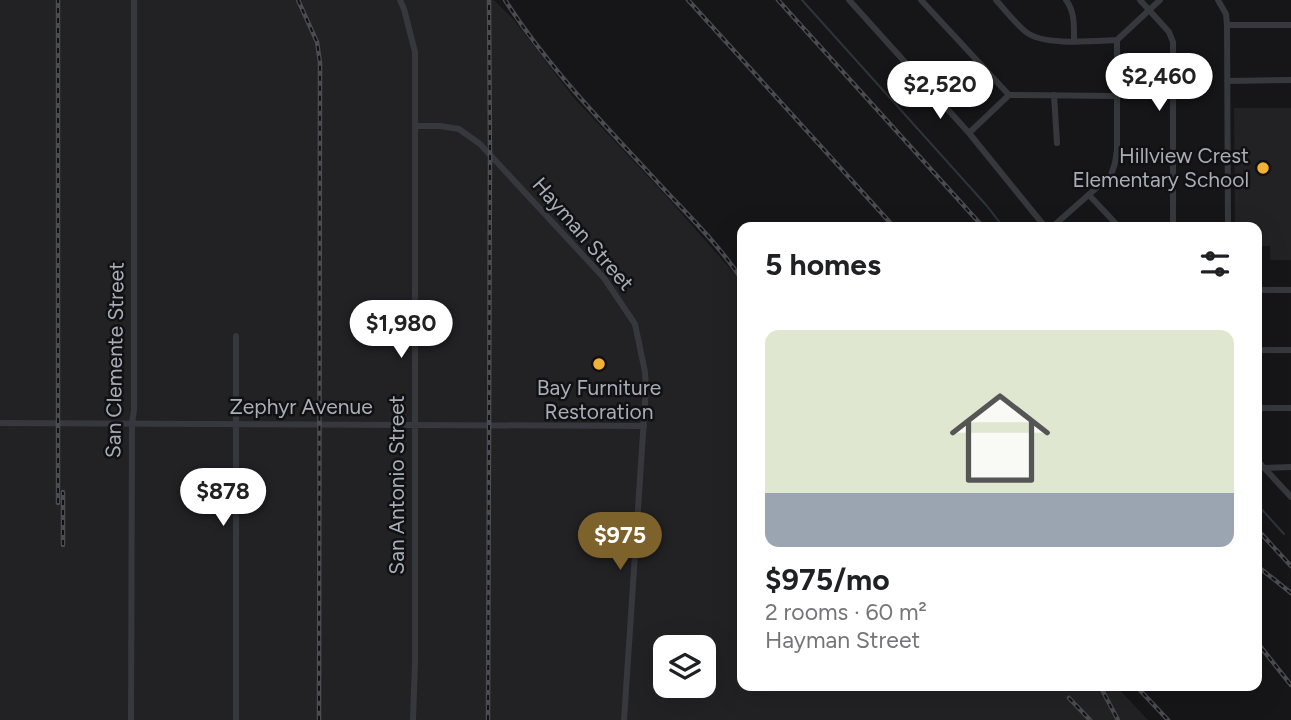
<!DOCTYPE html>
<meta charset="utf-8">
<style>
:root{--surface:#fff;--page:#f2f2f2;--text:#202124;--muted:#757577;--accent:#7e622b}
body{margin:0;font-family:Figtree,sans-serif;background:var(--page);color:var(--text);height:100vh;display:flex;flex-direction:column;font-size:26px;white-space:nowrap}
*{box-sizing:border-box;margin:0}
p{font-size:23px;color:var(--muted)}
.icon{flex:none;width:38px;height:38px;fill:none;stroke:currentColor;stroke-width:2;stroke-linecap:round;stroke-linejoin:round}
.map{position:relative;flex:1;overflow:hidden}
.details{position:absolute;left:737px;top:222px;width:525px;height:469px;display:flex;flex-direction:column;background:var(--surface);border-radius:14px;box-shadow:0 7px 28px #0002}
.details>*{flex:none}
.fabs{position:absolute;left:653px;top:635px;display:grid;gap:14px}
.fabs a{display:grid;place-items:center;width:63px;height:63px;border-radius:14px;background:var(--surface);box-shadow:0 7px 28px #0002;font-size:35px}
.price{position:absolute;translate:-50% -60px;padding:0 16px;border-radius:24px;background:#fff;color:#222;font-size:23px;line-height:46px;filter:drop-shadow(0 2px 4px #0008)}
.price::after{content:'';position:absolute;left:50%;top:42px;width:21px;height:16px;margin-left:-10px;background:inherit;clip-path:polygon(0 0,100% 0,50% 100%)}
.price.on{background:var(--accent);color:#fff}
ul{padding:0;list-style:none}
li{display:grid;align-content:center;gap:14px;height:371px;padding:0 28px}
li span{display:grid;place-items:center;height:217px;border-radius:14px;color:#555}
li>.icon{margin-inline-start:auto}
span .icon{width:126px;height:126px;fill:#fffc;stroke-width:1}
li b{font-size:30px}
h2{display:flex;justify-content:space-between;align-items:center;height:84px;padding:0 28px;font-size:30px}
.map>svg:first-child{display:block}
.built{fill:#222225;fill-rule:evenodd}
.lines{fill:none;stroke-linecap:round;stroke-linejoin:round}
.stream{stroke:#2c353c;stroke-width:2}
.minor{stroke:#37383d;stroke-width:6}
.rail-casing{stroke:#4a4c52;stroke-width:4.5}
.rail{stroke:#111113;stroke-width:2;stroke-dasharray:5;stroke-linecap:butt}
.poi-dot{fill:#f2b134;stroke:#111113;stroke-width:2.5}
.labels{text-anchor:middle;stroke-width:5;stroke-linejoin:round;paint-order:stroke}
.poi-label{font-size:21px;fill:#a8adb8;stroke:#111113;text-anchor:end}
.street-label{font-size:21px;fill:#a8adb8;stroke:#111113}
</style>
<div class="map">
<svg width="1291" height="720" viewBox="0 0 1291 720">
<rect width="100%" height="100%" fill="#161618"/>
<path class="built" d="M 0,0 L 494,0 L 513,19 L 574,98 L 667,197 L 742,282 L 742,686 L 1116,686 L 1148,720 L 0,720 ZM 665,648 L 704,648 L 704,686 L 665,686 Z
M 1234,108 L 1291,108 L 1291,260 L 1270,260 L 1270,246 L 1257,246 L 1256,228 L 1235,227 Z"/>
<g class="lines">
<path class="stream" d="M 802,0 L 987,206 L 1004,228
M 1256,503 L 1284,534"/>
<path class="minor" d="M 400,0 L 404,9 L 415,52 L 415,662 L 413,720
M 849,0 L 969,133 L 1046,228
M 921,0 L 1009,95 L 1116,96
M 996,0 C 1005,10 1015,23 1026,32 C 1043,46 1094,41 1117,40
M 1066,0 C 1075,12 1074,26 1074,41
M 1140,0 L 1169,32 L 1173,42 L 1173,228
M 1218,0 L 1226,14 L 1227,25 L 1291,25
M 1227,25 L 1228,228
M 1227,81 L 1291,80
M 1054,95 L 1057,143
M 416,126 L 440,126 L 459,129 L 480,144 L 604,278 L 635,324 L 645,372 L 646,388 L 624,720
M 969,133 L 1009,95
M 1089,195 L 1120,228
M 1051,228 L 1111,175 L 1115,163 L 1117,150 L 1117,40 L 1160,0
M 1256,290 L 1291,290
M 1256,350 L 1291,350
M 1256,408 L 1291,408
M 0,423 L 644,426
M 1256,459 L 1291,497
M 1265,468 L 1291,467
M 131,720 L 132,424 L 134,409 L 134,0
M 236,720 L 236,336"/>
<g class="rail-casing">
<path id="rail" d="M 298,0 L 317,42 L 320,63 L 319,720
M 505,0 C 549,69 607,127 662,187 C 690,217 720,246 742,280
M 688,0 L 895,228
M 778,0 L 984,228
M 58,503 L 58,0
M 1256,528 L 1291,566
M 63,545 L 63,492
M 1256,565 L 1291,593
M 1256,641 L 1291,685
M 1100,686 L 1118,720
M 1136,686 L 1168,720
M 1069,698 L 1090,720
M 488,720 L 490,155 L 489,0"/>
</g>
<use href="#rail" class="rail"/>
</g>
<g class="poi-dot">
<circle cx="1263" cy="168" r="7"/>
<circle cx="599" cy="364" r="7"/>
</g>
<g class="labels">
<g class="poi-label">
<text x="1249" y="163">Hillview Crest<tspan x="1249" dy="24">Elementary School</tspan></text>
<text x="599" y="395" text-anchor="middle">Bay Furniture<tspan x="599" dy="24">Restoration</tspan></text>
</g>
<g class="street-label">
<text transform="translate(583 234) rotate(49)" y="7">Hayman Street</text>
<text transform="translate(115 360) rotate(-89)" y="7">San Clemente Street</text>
<text x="301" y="414">Zephyr Avenue</text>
<text transform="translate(397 485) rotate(-90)" y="7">San Antonio Street</text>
</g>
</g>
</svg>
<div class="fabs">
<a><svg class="icon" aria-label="layers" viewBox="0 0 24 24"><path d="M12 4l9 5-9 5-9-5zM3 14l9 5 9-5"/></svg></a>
</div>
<b class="price" style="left:1159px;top:113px">$2,460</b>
<b class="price" style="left:940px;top:121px">$2,520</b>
<b class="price" style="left:401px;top:360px">$1,980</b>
<b class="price" style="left:223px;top:528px">$878</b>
<b class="price on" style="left:620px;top:572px">$975</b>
<section class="details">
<h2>5 homes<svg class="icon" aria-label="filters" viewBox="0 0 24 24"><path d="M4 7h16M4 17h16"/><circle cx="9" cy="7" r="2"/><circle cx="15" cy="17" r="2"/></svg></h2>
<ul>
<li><span style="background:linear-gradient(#dfe7d0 75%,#9aa5b1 0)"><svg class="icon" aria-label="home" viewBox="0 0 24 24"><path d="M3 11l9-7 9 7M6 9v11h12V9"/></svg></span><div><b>$975/mo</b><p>2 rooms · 60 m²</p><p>Hayman Street</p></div></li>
</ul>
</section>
</div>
